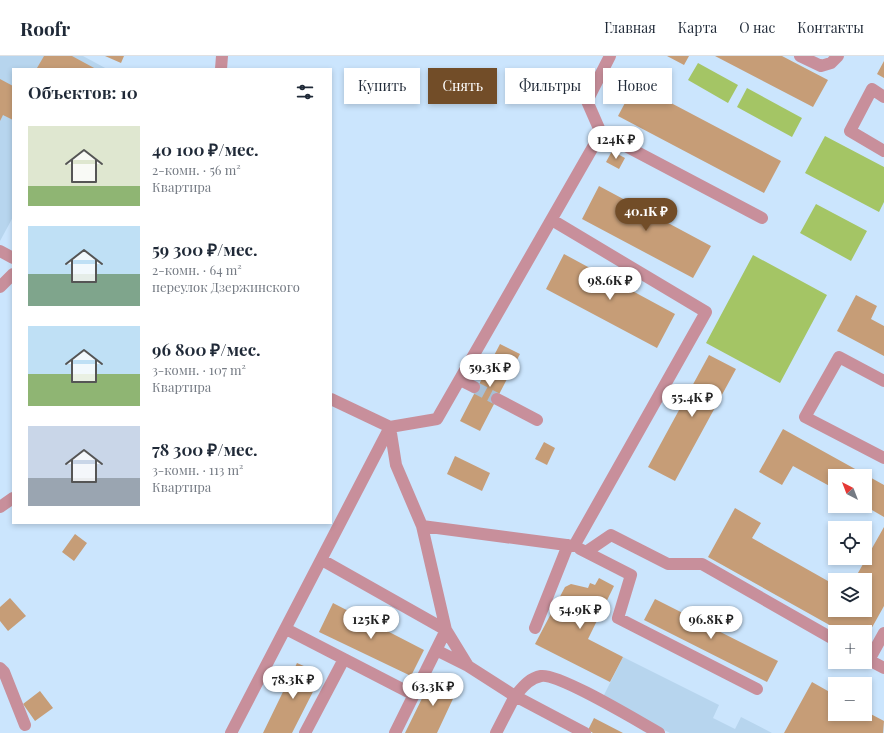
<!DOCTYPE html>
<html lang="ru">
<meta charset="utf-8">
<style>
:root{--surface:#fff;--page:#f6f6f7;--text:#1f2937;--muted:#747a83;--line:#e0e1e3;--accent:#724d28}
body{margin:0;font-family:"Playfair Display",serif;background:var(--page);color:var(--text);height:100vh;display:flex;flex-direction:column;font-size:15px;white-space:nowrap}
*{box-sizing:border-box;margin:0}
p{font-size:13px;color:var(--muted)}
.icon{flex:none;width:22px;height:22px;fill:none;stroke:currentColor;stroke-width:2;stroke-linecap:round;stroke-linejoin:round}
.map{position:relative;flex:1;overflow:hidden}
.side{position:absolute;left:12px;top:12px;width:320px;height:456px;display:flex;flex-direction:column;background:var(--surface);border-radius:0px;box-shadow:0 2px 6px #0003}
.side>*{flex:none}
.hud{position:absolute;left:344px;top:12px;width:380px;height:36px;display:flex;gap:8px}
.needle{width:26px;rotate:318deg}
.tools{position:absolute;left:828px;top:413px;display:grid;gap:8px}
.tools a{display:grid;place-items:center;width:44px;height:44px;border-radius:0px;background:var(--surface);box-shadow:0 2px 6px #0003;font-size:20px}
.price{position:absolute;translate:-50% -34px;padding:0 9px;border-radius:14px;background:#fff;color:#222;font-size:13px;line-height:26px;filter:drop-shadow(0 1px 2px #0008)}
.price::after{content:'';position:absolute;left:50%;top:24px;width:12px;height:9px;margin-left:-6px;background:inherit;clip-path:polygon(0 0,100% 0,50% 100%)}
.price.active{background:var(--accent);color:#fff}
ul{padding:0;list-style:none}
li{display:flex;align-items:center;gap:12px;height:100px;padding:0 16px}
li span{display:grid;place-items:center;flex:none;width:112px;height:80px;border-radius:0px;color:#555}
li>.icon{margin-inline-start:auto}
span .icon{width:48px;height:48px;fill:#fffc;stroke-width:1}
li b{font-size:17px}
h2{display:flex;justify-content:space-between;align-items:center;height:48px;padding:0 16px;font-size:17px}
.chip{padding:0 14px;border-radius:0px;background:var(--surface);box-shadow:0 2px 6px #0003;font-size:14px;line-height:36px}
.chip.active{background:var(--accent);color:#fff}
header{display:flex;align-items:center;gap:24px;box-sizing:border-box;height:56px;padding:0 20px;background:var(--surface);border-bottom:1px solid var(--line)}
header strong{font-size:19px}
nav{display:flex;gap:22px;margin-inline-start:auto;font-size:14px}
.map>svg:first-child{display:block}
.built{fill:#b7d5ee}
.green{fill:#a4c565}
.building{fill:#c69d77}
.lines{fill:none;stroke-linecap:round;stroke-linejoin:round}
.minor-tunnel{stroke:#a7bfd5;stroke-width:12;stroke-dasharray:12 6;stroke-linecap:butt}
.minor{stroke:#c88f9b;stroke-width:12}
</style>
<header>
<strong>Roofr</strong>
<nav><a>Главная</a><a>Карта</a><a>О нас</a><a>Контакты</a></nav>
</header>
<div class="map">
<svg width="884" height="677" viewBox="0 0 884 677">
<rect width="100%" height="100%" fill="#cbe5fd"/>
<path class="built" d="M 0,0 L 83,0 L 107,13 L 13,13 L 13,161 L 0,185 Z
M 623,601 L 719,649 L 713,662 L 735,673 L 741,661 L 772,677 L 670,677 L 602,643 Z"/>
<path class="green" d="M 698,7 L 738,29 L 728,47 L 688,24 Z
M 747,32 L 802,62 L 792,81 L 737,51 Z
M 825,80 L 884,111 L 884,146 L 879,156 L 805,117 Z
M 816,148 L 867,175 L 851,205 L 800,177 Z
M 753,199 L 827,239 L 780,327 L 706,287 Z"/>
<path class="building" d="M 44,0 L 72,0 L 96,13 L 38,13 L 37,12 Z
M 105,0 L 124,0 L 121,7 Z
M 667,0 L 689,0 L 684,9 Z
M 715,0 L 782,0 L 828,24 L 813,51 Z
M 884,5 L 884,22 L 877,18 Z
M 0,23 L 13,30 L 13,64 L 3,59 L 0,65 Z
M 635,28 L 781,105 L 764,137 L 618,60 Z
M 612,95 L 625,102 L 619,113 L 606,106 Z
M 599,130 L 711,190 L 693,222 L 582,163 Z
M 564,198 L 675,258 L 657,292 L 546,233 Z
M 856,239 L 877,250 L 871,263 L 884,270 L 884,300 L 837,275 Z
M 500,288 L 520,298 L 480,375 L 460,365 Z
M 709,299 L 736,313 L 675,425 L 648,411 Z
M 783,373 L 884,429 L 884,461 L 865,450 L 865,420 L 835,420 L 835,433 L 793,410 L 782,429 L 759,416 Z
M 544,386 L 555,392 L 547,409 L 535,403 Z
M 455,400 L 490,417 L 482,435 L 447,418 Z
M 735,452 L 761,467 L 752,482 L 835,529 L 835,554 L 865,554 L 865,524 L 854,524 L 884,471 L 884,550 L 865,584 L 865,576 L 842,576 L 708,501 Z
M 75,478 L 87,487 L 74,505 L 62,496 Z
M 599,522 L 614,530 L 588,583 L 623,601 L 610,626 L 535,588 L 565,531 L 571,528 L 588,532 L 590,527 L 595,529 Z
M 10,542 L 26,560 L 8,575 L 0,565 L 0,551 Z
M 655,543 L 778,605 L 767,626 L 644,564 Z
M 333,547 L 424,594 L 411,620 L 319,576 Z
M 297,607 L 322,618 L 292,677 L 263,677 Z
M 434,618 L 459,630 L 437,677 L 405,677 Z
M 812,626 L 835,639 L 835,658 L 865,658 L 865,655 L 884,665 L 883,677 L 784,677 Z
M 40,635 L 53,652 L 35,665 L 23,648 Z
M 594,662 L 623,677 L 593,677 L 588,674 Z"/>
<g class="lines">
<path class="minor-tunnel" d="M 474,331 L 497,343"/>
<path class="minor" d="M 800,0 L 821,10 L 831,7 L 838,0
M 221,13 L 222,0
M 884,41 L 872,33 L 850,75 L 884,95
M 601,77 L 762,162
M 0,195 L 13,202
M 0,231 L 13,218
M 460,324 L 474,331
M 884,325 L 839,301 L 805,361 L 884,402
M 331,343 L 390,371
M 497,343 L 537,364
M 390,371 L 396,409 L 422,470 L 446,574 L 468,610 L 515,640 C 522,632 529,622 541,620 C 559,617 639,666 659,677
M 390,371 L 437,363 L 601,77 L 587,45 L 610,0
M 0,451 L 13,442
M 422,470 L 574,490 L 706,256 L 552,164
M 580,493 L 631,519 L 618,562 L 757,633
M 586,496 L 611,479 L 668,508 L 702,508 L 835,584
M 322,504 L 446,574 L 395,677
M 535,572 L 568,489
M 286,573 L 414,639
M 436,594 L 468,610
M 865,602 L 884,612
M 869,604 L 884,577
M 0,612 L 4,616 L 25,669
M 231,677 L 390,371
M 305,677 L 344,603
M 496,677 L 515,640 L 585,677"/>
</g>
</svg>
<div class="tools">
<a><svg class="needle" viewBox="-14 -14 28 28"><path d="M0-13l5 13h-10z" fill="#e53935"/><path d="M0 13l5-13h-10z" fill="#747a83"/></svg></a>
<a><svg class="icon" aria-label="locate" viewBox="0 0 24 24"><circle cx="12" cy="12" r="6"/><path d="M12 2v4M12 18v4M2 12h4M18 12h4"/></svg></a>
<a><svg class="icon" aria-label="layers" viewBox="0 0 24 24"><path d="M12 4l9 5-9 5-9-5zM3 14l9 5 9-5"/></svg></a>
<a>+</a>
<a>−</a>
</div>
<b class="price" style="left:616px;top:104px">124K ₽</b>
<b class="price active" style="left:646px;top:176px">40.1K ₽</b>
<b class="price" style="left:610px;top:245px">98.6K ₽</b>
<b class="price" style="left:490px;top:332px">59.3K ₽</b>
<b class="price" style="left:692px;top:362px">55.4K ₽</b>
<b class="price" style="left:580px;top:574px">54.9K ₽</b>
<b class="price" style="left:371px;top:584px">125K ₽</b>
<b class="price" style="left:711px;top:584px">96.8K ₽</b>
<b class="price" style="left:293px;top:644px">78.3K ₽</b>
<b class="price" style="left:433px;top:651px">63.3K ₽</b>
<div class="hud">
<a class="chip">Купить</a>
<a class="chip active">Снять</a>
<a class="chip">Фильтры</a>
<a class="chip">Новое</a>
</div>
<section class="side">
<h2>Объектов: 10<svg class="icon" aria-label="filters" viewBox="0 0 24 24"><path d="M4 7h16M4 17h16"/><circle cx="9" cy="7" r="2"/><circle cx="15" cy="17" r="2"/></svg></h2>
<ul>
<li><span style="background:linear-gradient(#dfe7d0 75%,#8fb573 0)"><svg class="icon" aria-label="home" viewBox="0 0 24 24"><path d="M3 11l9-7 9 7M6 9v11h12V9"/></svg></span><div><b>40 100 ₽/мес.</b><p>2-комн. · 56 m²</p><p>Квартира</p></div></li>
<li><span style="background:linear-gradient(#bfe0f5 60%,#7fa58c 0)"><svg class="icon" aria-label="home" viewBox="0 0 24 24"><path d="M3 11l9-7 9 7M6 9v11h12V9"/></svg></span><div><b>59 300 ₽/мес.</b><p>2-комн. · 64 m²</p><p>переулок Дзержинского</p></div></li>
<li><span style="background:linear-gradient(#bfe0f5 60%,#8fb573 0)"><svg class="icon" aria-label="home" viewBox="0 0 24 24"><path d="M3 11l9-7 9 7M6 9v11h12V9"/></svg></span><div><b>96 800 ₽/мес.</b><p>3-комн. · 107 m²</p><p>Квартира</p></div></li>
<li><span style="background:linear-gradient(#c9d6e8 65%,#9aa5b1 0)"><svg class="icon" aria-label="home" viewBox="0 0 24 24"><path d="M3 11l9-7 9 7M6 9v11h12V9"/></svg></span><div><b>78 300 ₽/мес.</b><p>3-комн. · 113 m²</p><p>Квартира</p></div></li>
</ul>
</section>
</div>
